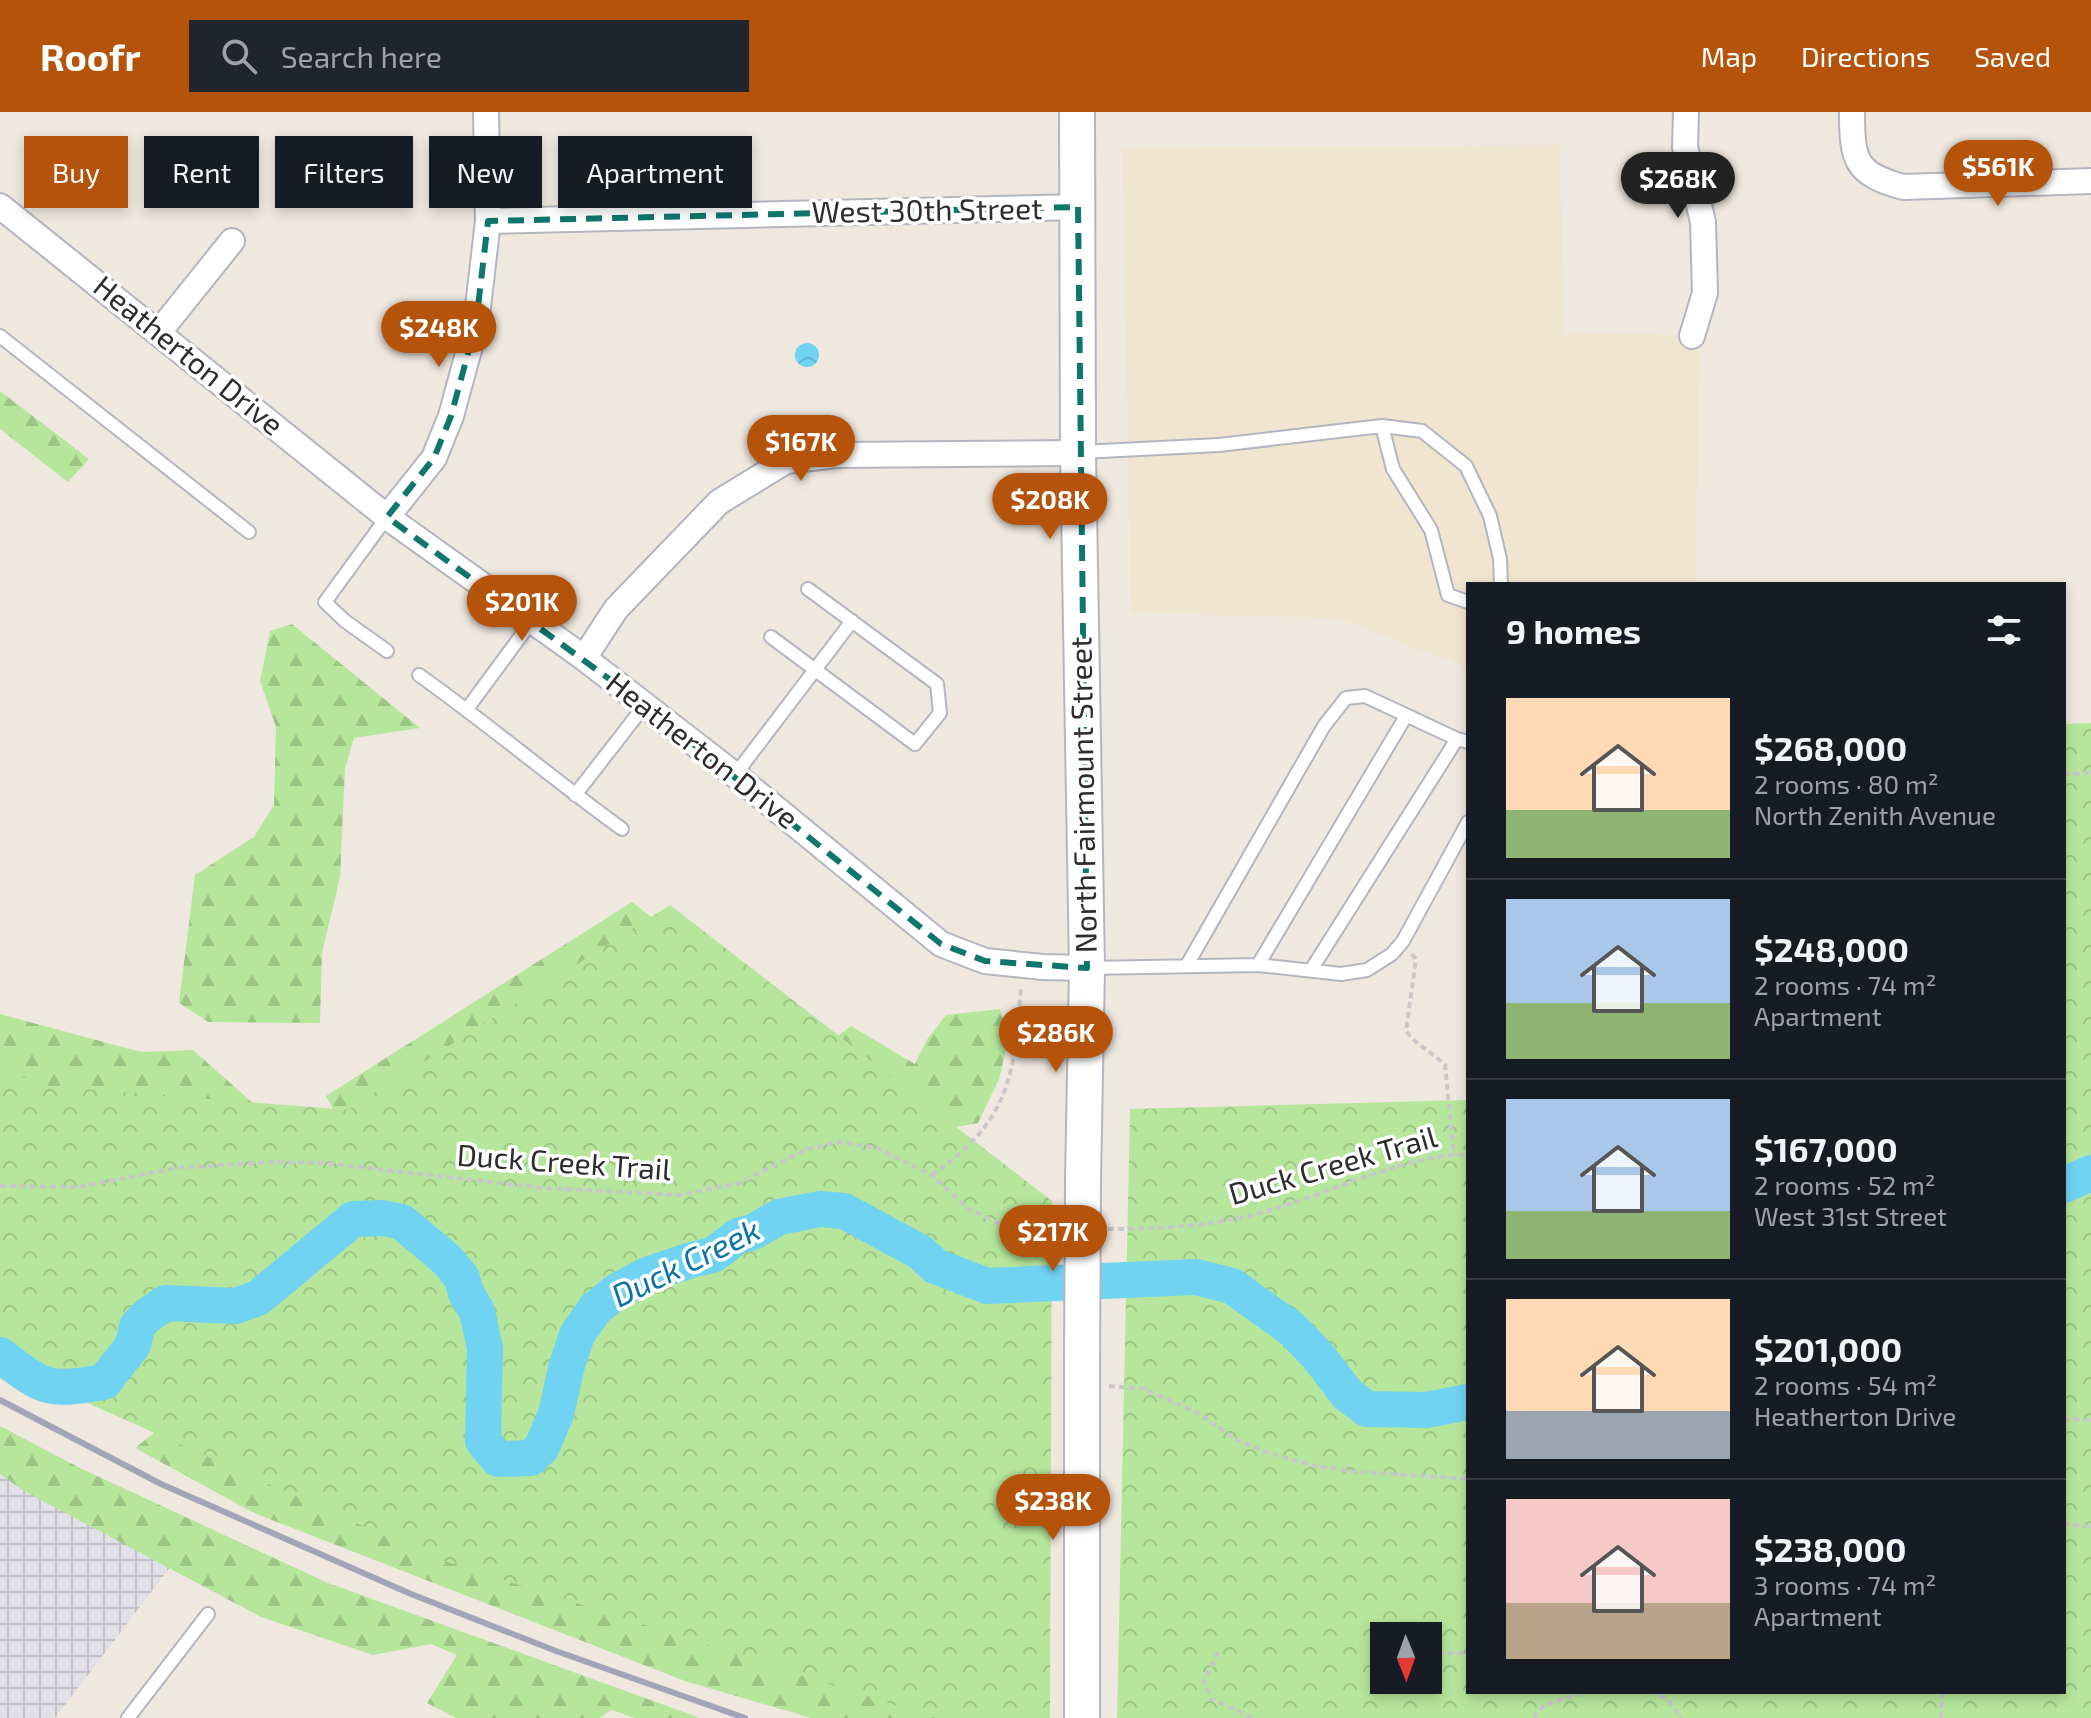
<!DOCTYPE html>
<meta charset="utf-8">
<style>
:root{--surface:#171b24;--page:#20242c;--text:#f1f3f6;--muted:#9ea1a6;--line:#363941;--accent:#b45309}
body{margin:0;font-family:"Exo 2",sans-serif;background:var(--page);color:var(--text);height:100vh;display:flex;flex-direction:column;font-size:30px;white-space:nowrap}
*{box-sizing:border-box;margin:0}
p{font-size:26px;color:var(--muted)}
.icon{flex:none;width:44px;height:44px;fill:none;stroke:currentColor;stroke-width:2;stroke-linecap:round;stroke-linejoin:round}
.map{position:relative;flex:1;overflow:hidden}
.sheet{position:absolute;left:1466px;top:470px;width:600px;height:1112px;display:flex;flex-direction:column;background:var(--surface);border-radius:0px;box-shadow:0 4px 12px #0003}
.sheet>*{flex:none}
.hud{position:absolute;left:24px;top:24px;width:760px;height:72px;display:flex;gap:16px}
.needle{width:52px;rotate:179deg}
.fabs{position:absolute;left:1370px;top:1510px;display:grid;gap:16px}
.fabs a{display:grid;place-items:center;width:72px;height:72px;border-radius:0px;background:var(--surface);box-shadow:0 4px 12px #0003;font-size:40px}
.price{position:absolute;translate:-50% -68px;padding:0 18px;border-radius:28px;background:var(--accent);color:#fff;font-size:26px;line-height:52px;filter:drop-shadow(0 2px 4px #0008)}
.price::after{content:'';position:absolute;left:50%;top:48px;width:24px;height:18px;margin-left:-12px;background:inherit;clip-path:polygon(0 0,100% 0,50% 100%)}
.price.on{background:#222;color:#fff}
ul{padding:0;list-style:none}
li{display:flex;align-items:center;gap:24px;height:200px;padding:0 40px}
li+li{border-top:2px solid var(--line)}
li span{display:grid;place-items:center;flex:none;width:224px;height:160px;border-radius:0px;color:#555}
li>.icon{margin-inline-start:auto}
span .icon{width:96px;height:96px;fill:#fffc;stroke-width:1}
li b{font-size:34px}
h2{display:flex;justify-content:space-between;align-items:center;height:96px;padding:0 40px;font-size:34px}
.pill{padding:0 28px;border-radius:0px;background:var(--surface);box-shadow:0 4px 12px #0003;font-size:28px;line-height:72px}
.pill.on{background:var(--accent);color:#fff}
header{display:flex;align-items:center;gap:48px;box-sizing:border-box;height:112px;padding:0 40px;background:var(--accent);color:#fff}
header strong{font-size:38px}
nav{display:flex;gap:44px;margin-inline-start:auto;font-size:28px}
.search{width:560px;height:72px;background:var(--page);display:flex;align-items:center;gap:20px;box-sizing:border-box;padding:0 28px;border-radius:0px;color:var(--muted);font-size:30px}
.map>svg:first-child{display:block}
.industrial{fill:url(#industrial-grid)}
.education{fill:#f0e5cf}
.forest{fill:url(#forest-firs)}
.park{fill:url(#park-crowns);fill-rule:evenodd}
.water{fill:url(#water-waves)}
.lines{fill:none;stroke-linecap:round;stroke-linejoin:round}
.river{stroke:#71d3f2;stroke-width:36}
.lane-casing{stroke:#b3b6c1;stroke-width:16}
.street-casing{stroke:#b3b6c1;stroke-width:28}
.secondary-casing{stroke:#b3b6c1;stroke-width:38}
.path{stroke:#c8c8c8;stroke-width:4;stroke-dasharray:6 4;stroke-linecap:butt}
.lane{stroke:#fff;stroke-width:12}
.street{stroke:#fff;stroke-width:24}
.secondary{stroke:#fff;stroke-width:34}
.rail{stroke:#a1a5b7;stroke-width:6}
.secondary-bridge-casing{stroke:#b3b6c1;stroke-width:38;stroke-linecap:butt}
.secondary-bridge{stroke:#fff;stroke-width:34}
.marked{fill:none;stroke:#0f766e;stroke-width:6;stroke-dasharray:16 10;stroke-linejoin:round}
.labels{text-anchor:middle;stroke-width:7;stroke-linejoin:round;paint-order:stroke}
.street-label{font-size:30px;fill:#2d2d2d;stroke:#fff}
.water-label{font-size:32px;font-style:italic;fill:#0a72a4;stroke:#fff}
</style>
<header>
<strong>Roofr</strong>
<div class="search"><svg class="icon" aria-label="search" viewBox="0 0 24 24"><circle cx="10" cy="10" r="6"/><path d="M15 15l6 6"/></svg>Search here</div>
<nav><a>Map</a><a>Directions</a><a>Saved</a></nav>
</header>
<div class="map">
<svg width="2091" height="1606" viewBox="0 0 2091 1606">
<defs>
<pattern id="industrial-grid" width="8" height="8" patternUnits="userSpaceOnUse" patternTransform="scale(2)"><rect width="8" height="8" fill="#e2e0e7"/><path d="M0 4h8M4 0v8" fill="none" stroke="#c2c0c6"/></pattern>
<pattern id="forest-firs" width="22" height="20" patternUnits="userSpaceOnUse" patternTransform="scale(2)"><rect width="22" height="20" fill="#b6e69b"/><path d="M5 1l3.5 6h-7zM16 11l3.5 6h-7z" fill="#9dc686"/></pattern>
<pattern id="park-crowns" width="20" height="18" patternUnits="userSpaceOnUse" patternTransform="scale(2)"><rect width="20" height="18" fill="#b6e69b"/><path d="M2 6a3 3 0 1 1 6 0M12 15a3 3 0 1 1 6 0" fill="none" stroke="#9dc686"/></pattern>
<pattern id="water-waves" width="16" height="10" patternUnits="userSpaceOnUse" patternTransform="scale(2)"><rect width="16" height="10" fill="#71d3f2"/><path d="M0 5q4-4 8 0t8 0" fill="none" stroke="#62b5d0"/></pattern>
</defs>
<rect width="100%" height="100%" fill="#efe8df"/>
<path class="industrial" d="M 0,1350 L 185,1436 L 55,1606 L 0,1606 Z"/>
<path class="education" d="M 1560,33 L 1564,221 L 1678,223 L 1699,241 L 1696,472 L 1468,472 L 1468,556 L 1337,506 L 1131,501 L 1122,35 Z"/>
<path class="forest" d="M 0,279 L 89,347 L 68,370 L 0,317 Z
M 292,512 L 420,616 L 354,626 L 345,657 L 340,765 L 322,841 L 320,911 L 208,910 L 179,891 L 195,763 L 254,725 L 274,693 L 276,615 L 260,569 L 270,519 Z
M 632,790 L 821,936 L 851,914 L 915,952 L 926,929 L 946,903 L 1000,897 L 1009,926 L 999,967 L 978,1011 L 880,1029 L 354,1036 L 326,984 Z
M 0,902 L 141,940 L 193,938 L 272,1008 L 0,1053 Z
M 185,1297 L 1028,1606 L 811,1606 L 685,1569 L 254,1401 L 135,1336 Z
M 0,1314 L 82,1357 L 328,1471 L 700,1606 L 634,1606 L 612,1598 L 599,1606 L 456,1606 L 427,1591 L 457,1543 L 431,1532 L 373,1543 L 261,1505 L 24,1379 L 0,1362 Z"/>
<path class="park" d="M 2091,611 L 2091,1606 L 1117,1606 L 1130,997 L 1468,988 L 1468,1580 L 2064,1580 L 2064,612 ZM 1384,1524 L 1428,1524 L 1428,1568 L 1384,1568 Z
M 670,793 L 1052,1089 L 1050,1606 L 936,1606 L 432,1445 L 0,1252 L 0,954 L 47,974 L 348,998 Z"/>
<path class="water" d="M795 243a12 12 0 1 1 24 0a12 12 0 1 1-24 0Z"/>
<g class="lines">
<path class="river" d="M 2064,1073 L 2091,1061
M 0,1243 C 46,1278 47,1279 104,1270 L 133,1233 L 137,1214 L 148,1203 L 166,1191 L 236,1194 L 258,1186 L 353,1107 L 383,1106 L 402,1110 L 447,1148 L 462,1166 L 466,1181 L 477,1199 L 485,1236 L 483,1329 L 498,1347 L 531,1346 L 542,1335 L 556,1302 L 567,1253 L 577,1223 L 595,1197 L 617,1179 L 647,1163 L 691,1148 L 713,1143 L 738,1124 L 753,1120 L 779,1105 L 820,1097 L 844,1099 L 920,1140 L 935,1154 L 987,1174 L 1196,1165 L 1232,1174 L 1292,1217 L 1318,1244 L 1348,1283 L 1367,1297 L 1426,1298 L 1468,1290"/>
<g class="lane-casing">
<path id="lane" d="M 0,224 L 249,420
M 1382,314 L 1393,357 L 1431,418 L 1448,483 L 1468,490
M 1081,340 L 1219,333 L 1382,314 L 1422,319 L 1466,354 L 1490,404 L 1500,447 L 1501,472
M 771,525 L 915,632 L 940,601 L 937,572 L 808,477
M 387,539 L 345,509 L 325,490 L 387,405
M 419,563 C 488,612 553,667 622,717
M 467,597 L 532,509
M 735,663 L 852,509
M 575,683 L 645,593
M 1187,853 L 1324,614 L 1346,586 L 1365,584 L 1457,627
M 1258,853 L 1406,604
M 1089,856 L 1258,853 L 1341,862 L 1367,858 L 1392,842 L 1403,829 L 1468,710
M 1311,858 L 1457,627 L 1468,630
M 128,1606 L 208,1502"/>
</g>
<g class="street-casing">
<path id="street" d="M 1686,0 L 1685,35 L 1703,110 L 1705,181 L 1692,224
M 1852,0 C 1852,48 1855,62 1903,75 L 2091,69
M 0,94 L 387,405 L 584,546 L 735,663 L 941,832 L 985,849 L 1043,855 L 1087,856
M 488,109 L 1078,95
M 159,220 L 232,129
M 387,405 L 434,346 L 451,304 L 476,212 L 488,109 L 486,0
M 584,546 L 616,497 L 719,390 L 786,349 L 836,343 L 1078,341"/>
</g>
<g class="secondary-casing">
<path id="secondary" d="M 1077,0 L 1078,341 L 1087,856 L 1083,1068
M 1082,1254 L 1082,1606"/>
</g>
<path class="path" d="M 2064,662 L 2091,661
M 1412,842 L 1416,847 L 1406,919 C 1416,933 1432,940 1445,953 L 1454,1043
M 932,1063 C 1010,1009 1015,963 1021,873
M 0,1074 L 79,1075 L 176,1056 L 273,1050 L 323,1051 L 544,1076 L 679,1083 L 739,1071 L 805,1038 L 840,1030 L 877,1036 L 932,1063 L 967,1096 L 1000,1112 L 1056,1117
M 1108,1117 C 1160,1117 1218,1114 1267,1099 C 1334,1080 1397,1045 1468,1042
M 1109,1274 L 1144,1277 L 1202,1303 L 1233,1326 L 1266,1340 L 1311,1353 L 1349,1359 L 1468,1367
M 2064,1307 L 2091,1308
M 2064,1412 L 2091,1414
M 1218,1540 L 1204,1569 L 1211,1587 L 1254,1606
M 1428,1542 L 1468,1541
M 1651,1580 L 1667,1586 L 1681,1606
M 1534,1606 L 1544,1593 L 1587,1580
M 1941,1606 L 1942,1580"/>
<use href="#lane" class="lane"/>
<use href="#street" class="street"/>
<use href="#secondary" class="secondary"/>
<path class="rail" d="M 0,1288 L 161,1372 L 411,1482 L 556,1539 L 745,1606"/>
<g class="secondary-bridge-casing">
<path id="secondary-bridge" d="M 1082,1254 L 1083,1068"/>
</g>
<use href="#secondary-bridge" class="secondary-bridge"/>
</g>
<path class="marked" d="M 1078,95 L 1087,856 L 985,849 L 941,832 L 645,593 L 387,405 L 434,346 L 451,304 L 476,212 L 488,109 Z"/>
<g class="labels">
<g class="street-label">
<text transform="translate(927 99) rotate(-1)" y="10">West 30th Street</text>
<text transform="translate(188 244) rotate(39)" y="10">Heatherton Drive</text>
<text transform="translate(702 639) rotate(38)" y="10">Heatherton Drive</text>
<text transform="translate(1084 683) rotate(-91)" y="10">North Fairmount Street</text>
<text transform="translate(564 1051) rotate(4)" y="10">Duck Creek Trail</text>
<text transform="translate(1333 1054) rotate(-16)" y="10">Duck Creek Trail</text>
</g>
<g class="water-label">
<text transform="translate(686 1151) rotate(-26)" y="11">Duck Creek</text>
</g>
</g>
</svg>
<div class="fabs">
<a><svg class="needle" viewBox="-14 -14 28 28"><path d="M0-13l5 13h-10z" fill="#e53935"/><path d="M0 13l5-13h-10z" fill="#9ea1a6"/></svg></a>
</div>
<b class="price" style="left:1998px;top:96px">$561K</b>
<b class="price on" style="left:1678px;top:108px">$268K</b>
<b class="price" style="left:439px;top:257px">$248K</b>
<b class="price" style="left:801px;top:371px">$167K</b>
<b class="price" style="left:1050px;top:429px">$208K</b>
<b class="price" style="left:522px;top:531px">$201K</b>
<b class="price" style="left:1056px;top:962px">$286K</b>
<b class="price" style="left:1053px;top:1161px">$217K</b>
<b class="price" style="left:1053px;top:1430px">$238K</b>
<div class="hud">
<a class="pill on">Buy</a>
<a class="pill">Rent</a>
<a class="pill">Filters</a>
<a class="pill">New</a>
<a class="pill">Apartment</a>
</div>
<section class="sheet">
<h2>9 homes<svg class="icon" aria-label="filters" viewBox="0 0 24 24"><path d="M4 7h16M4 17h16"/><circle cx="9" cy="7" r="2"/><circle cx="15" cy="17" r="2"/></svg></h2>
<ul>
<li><span style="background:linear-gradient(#ffd9b3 70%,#8fb573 0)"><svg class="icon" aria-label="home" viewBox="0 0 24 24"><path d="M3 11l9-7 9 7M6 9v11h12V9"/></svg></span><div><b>$268,000</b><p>2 rooms · 80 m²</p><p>North Zenith Avenue</p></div></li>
<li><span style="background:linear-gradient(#a9c7e8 65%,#8fb573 0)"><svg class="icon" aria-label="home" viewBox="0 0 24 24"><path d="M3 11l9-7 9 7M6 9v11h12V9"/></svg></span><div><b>$248,000</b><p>2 rooms · 74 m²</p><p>Apartment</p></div></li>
<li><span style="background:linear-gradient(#a9c7e8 70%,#8fb573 0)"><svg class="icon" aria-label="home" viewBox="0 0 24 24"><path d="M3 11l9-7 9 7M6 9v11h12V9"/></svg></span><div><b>$167,000</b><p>2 rooms · 52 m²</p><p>West 31st Street</p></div></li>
<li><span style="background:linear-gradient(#ffd9b3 70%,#9aa5b1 0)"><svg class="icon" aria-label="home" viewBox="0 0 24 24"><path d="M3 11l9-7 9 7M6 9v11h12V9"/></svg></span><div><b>$201,000</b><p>2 rooms · 54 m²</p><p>Heatherton Drive</p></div></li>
<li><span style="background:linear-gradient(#f6c9c9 65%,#b9a48a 0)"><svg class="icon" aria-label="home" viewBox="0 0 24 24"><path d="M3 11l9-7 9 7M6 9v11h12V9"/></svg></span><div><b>$238,000</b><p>3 rooms · 74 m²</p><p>Apartment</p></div></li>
</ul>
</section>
</div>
